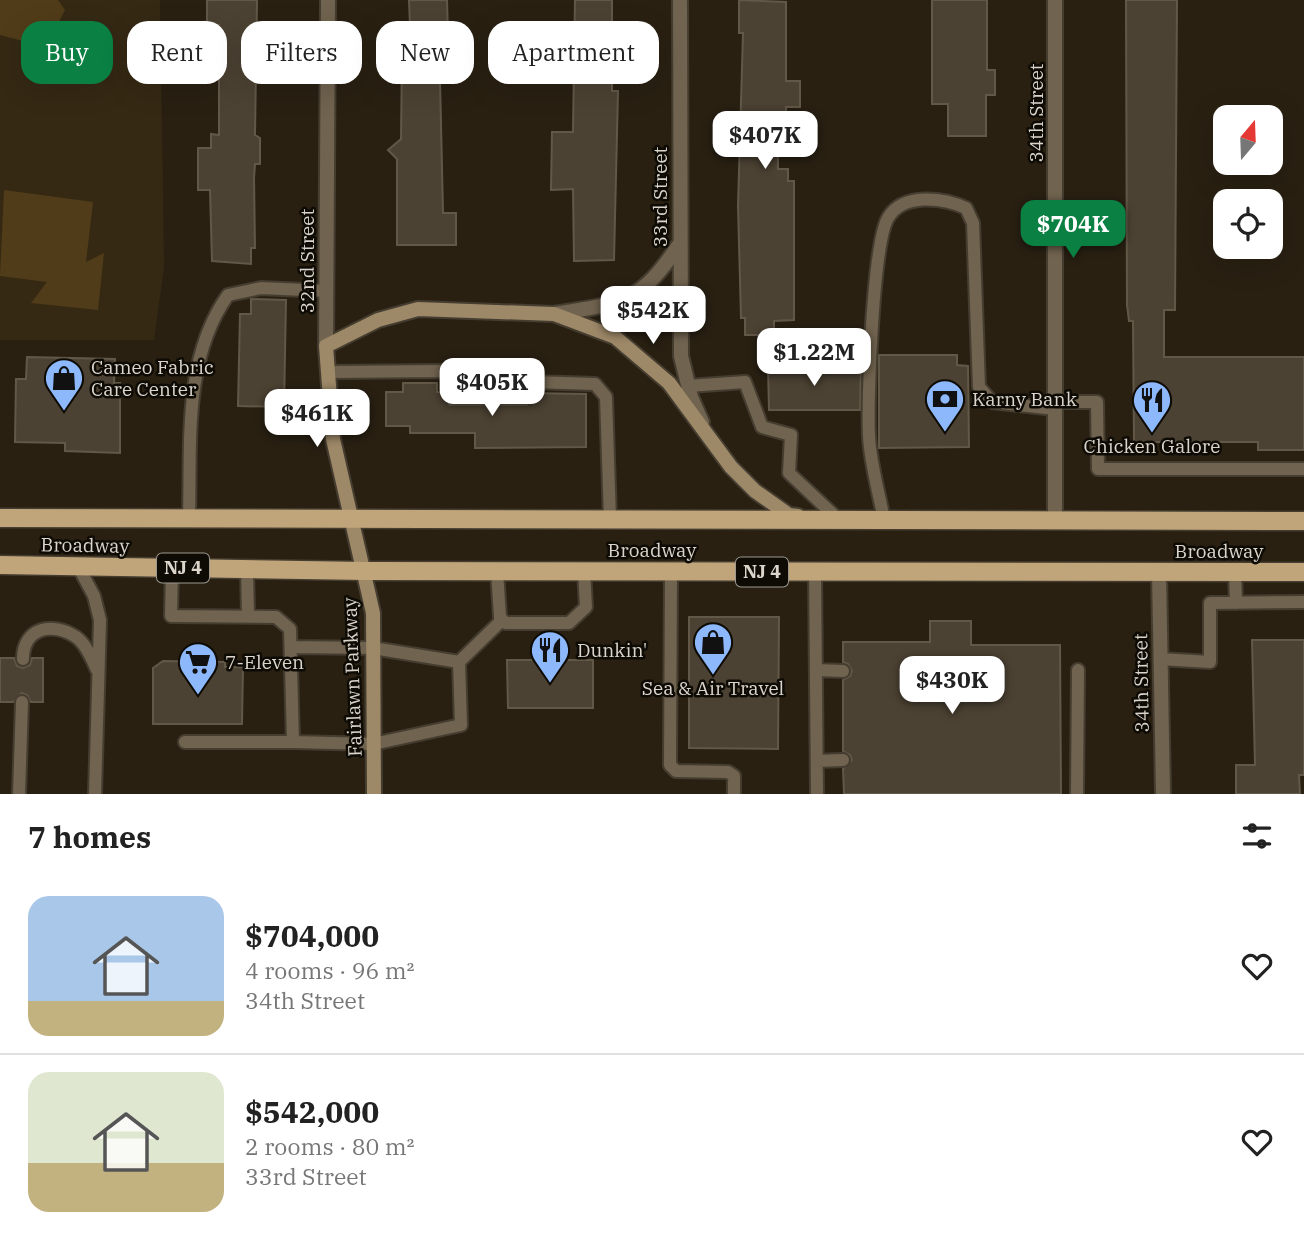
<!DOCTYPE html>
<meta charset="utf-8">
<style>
:root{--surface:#fff;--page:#f6f6f6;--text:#222;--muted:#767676;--line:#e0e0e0;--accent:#0b8043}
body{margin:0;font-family:"IBM Plex Serif",serif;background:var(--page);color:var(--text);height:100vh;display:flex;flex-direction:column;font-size:26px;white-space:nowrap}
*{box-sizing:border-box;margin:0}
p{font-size:23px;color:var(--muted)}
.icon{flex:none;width:38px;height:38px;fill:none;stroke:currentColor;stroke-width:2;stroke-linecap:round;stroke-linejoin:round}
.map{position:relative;height:794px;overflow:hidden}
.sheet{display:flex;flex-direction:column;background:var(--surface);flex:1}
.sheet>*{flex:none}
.top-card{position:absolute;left:21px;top:21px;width:700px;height:63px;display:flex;gap:14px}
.needle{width:46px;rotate:19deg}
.controls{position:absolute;left:1213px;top:105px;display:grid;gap:14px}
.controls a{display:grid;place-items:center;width:70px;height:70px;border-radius:14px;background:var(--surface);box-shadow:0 7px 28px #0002;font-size:35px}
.price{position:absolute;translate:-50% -60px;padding:0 16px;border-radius:14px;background:#fff;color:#222;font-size:23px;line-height:46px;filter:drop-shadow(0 2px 4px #0008)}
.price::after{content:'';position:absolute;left:50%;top:42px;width:21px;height:16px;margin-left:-10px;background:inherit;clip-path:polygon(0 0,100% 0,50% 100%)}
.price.selected{background:var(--accent);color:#fff}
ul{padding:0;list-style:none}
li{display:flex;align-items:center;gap:21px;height:175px;padding:0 28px}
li+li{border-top:2px solid var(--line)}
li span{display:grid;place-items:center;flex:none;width:196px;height:140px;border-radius:21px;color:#555}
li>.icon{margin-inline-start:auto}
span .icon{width:84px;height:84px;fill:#fffc;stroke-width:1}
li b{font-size:30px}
h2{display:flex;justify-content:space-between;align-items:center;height:84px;padding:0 28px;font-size:30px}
.chip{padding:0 24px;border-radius:21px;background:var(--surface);box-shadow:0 7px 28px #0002;font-size:24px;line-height:63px}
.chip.selected{background:var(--accent);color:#fff}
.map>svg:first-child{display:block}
.built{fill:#352914}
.green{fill:#513c19}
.building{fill:#4c4233;stroke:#625848;stroke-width:2}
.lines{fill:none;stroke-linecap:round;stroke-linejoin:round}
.lane-casing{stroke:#453d30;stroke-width:16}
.street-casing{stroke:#453d30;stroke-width:18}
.secondary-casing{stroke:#453d30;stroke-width:18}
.primary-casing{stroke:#453d30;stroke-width:21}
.lane{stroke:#70634f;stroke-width:12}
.street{stroke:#70634f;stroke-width:14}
.secondary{stroke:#9d8868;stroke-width:14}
.primary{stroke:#c0a57a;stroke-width:18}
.labels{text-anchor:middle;stroke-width:5;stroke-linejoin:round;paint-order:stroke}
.shield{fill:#0e0b05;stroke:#9e9890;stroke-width:2}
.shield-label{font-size:18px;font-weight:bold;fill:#dbd5cc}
.street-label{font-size:19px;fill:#dbd5cc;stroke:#0e0b05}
.poi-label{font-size:19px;fill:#dbd5cc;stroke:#0e0b05;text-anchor:start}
</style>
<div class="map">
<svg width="1304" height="794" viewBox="0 0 1304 794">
<rect width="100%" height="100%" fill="#292012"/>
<path class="built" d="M 0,0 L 160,0 L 164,267 L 154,340 L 0,340 Z"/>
<path class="green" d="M 0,0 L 58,0 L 65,10 L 46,47 L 0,35 Z
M 4,190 L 93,202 L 86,262 L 104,253 L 98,310 L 31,303 L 47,282 L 0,276 Z"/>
<path class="building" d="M 207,0 L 257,0 L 255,135 L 260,138 L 260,164 L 255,164 L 254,178 L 255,248 L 251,248 L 251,264 L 212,261 L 210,190 L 198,190 L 198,148 L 211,148 L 211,134 L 219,135 L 219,25 L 207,25 Z
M 409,0 L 447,0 L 448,35 L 439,35 L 443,213 L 456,213 L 456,245 L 397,245 L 397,159 L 388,150 L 401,139 L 402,55 L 411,55 Z
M 575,0 L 612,0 L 612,91 L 618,91 L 614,260 L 574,261 L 573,189 L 551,190 L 552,132 L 573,132 Z
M 739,0 L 786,2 L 786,81 L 800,81 L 800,107 L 786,107 L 786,122 L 778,122 L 778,169 L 788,169 L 788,181 L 794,181 L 794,320 L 774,321 L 774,335 L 745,335 L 745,318 L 741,318 L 738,206 L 743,33 L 739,33 Z
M 932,0 L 987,0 L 987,70 L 995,70 L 995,95 L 986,95 L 986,136 L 948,136 L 948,104 L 932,104 Z
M 1126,0 L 1177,0 L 1175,310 L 1164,310 L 1164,357 L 1304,357 L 1304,450 L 1258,450 L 1258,442 L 1134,442 L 1133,321 L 1129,321 L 1127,305 Z
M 251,299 L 286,300 L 284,407 L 238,406 L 240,314 L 251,314 Z
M 879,355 L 957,355 L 957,365 L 968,366 L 969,447 L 879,448 Z
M 27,357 L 115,359 L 114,383 L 120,383 L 120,453 L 65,451 L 65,443 L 15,442 L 16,379 L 26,379 Z
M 768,367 L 861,367 L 860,410 L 769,410 Z
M 403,383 L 437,383 L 437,392 L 449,393 L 449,405 L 527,405 L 527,393 L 586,394 L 586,447 L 475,448 L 475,433 L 410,433 L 410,426 L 386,426 L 386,392 L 403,392 Z
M 689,617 L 779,617 L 778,749 L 689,748 Z
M 930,621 L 971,621 L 971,645 L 1060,645 L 1061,794 L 844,794 L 843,769 L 852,760 L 850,755 L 843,751 L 843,680 L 850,676 L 852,671 L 848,664 L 843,662 L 843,642 L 930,642 Z
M 1252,640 L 1304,640 L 1304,775 L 1299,775 L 1300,794 L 1236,794 L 1236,765 L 1255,765 Z
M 0,658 L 14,658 L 17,666 L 23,668 L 30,665 L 32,658 L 43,658 L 43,702 L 31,702 L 27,695 L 22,693 L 13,702 L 0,702 Z
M 507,660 L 593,660 L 593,708 L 508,708 Z
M 163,661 L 225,662 L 225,667 L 243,667 L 242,724 L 153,724 L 153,668 Z"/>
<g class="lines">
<g class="lane-casing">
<path id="lane" d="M 328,372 L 441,371 L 497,381 L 595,384 L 606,397 L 610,519
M 688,386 L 745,382 L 762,427 L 791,435 L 789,473 L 839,520
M 1055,402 L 1097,402 L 1098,469 L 1304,469
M 189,518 C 191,443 183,358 228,295 L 261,288 L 326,291
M 884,520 C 879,493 870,462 869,436 C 867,401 873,243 888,218 C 903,192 944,198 966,208 L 973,223 L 979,387 L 992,402 L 1055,409
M 78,566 L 94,596 L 100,620 L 95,794
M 172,568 L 171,616 L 276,617 L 290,629 L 293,742 L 373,744 L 461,725 L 459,662 L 373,648 L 291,647
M 247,569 L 248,616
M 497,571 L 500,617 L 505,623 L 569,623 L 586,607 L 584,571
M 671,571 L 670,765 L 676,771 L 728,772 L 734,776 L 734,794
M 815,572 L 817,794
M 1235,572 L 1236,603
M 23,659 C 23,628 52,621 76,637 C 86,644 92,659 97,670
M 1160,659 L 1210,662 L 1210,603 L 1304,602
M 459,662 L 502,620
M 816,670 L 843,671
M 185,742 L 293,742
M 817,761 L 843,760
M 19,794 L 22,702
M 1077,794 L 1078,670"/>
</g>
<g class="street-casing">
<path id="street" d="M 680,0 L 681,356 L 691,397 L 702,422
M 1055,0 L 1055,520
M 554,314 C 620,303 639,305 678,246
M 326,346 L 328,0
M 1159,572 L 1163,794"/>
</g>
<g class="secondary-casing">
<path id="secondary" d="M 374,794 L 373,613 L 333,439 L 326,346 L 378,320 L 418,309 L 554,314 L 615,337 L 669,383 L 731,467 L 755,491 L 789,515 L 798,516"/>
</g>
<g class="primary-casing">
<path id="primary" d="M 0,518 L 1304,521
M 0,565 L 366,571 L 1304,572"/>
</g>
<use href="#lane" class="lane"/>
<use href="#street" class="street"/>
<use href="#secondary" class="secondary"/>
<use href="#primary" class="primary"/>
</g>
<defs>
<g id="shop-pin" transform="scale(2.0125)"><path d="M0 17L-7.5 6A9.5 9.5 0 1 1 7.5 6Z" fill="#8db9fc" stroke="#0e0b05"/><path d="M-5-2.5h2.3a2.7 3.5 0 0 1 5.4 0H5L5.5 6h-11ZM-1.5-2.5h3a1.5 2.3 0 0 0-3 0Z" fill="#111"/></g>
<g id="bank-pin" transform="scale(2.0125)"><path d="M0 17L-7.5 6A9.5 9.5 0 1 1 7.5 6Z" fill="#8db9fc" stroke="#0e0b05"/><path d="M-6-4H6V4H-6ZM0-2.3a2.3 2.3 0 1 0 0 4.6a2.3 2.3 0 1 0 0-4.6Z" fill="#111"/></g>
<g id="restaurant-pin" transform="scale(2.0125)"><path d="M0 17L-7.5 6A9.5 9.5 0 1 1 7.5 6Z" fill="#8db9fc" stroke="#0e0b05"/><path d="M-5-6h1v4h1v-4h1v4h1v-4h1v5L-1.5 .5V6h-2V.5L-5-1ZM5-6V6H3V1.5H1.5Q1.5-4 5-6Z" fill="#111"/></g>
<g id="supermarket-pin" transform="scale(2.0125)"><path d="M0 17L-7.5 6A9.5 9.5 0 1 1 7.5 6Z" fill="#8db9fc" stroke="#0e0b05"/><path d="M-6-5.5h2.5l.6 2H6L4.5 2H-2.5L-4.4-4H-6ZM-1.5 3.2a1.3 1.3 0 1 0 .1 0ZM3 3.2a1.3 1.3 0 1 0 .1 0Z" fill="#111"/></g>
</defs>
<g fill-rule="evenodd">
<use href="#shop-pin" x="64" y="378"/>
<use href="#bank-pin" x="945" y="399"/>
<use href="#restaurant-pin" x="1152" y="400"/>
<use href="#shop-pin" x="713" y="642"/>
<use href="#restaurant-pin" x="550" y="650"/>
<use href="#supermarket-pin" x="198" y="662"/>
</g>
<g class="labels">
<g class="shield">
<rect x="157" y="553.5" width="52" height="29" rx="5"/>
<rect x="736" y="557.5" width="52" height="29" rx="5"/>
</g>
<g class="shield-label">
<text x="183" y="574">NJ 4</text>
<text x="762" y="578">NJ 4</text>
</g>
<g class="street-label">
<text transform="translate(1036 113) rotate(-90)" y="7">34th Street</text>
<text transform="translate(660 197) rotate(-90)" y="7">33rd Street</text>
<text transform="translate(307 261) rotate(-90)" y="7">32nd Street</text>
<text transform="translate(85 545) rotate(1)" y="7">Broadway</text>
<text x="652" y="557">Broadway</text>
<text x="1219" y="558">Broadway</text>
<text transform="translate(352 677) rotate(-92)" y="7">Fairlawn Parkway</text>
<text transform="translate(1141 683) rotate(-91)" y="7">34th Street</text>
</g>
<g class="poi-label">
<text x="91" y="374">Cameo Fabric<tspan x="91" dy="22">Care Center</tspan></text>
<text x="972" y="406">Karny Bank</text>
<text x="1152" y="453" text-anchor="middle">Chicken Galore</text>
<text x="577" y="657">Dunkin'</text>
<text x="225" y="669">7-Eleven</text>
<text x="713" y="695" text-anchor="middle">Sea &amp; Air Travel</text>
</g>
</g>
</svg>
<div class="controls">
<a><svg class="needle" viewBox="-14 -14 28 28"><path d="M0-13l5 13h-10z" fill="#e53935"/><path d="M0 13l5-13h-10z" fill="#767676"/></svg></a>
<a><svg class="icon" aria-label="locate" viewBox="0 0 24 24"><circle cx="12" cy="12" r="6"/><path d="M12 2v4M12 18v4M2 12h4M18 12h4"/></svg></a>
</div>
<b class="price" style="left:765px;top:171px">$407K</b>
<b class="price selected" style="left:1073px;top:260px">$704K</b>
<b class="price" style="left:653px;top:346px">$542K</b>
<b class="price" style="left:814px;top:388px">$1.22M</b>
<b class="price" style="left:492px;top:418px">$405K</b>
<b class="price" style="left:317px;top:449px">$461K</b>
<b class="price" style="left:952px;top:716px">$430K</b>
<div class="top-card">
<a class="chip selected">Buy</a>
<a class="chip">Rent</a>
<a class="chip">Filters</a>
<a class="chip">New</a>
<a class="chip">Apartment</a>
</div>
</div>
<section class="sheet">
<h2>7 homes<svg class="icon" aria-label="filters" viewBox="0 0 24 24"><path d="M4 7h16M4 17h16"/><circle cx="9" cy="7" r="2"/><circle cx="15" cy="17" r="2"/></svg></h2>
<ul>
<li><span style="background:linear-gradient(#a9c7e8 75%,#c2b280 0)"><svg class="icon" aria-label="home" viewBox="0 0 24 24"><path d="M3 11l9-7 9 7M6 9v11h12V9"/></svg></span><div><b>$704,000</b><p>4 rooms · 96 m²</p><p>34th Street</p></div><svg class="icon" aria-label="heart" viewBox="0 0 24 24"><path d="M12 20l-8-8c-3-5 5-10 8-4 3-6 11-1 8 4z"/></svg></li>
<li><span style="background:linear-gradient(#dfe7d0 65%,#c2b280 0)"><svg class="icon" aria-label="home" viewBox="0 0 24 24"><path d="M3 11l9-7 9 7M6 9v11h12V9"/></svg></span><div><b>$542,000</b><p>2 rooms · 80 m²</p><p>33rd Street</p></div><svg class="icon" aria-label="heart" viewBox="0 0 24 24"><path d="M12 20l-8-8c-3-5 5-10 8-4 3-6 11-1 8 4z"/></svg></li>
</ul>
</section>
